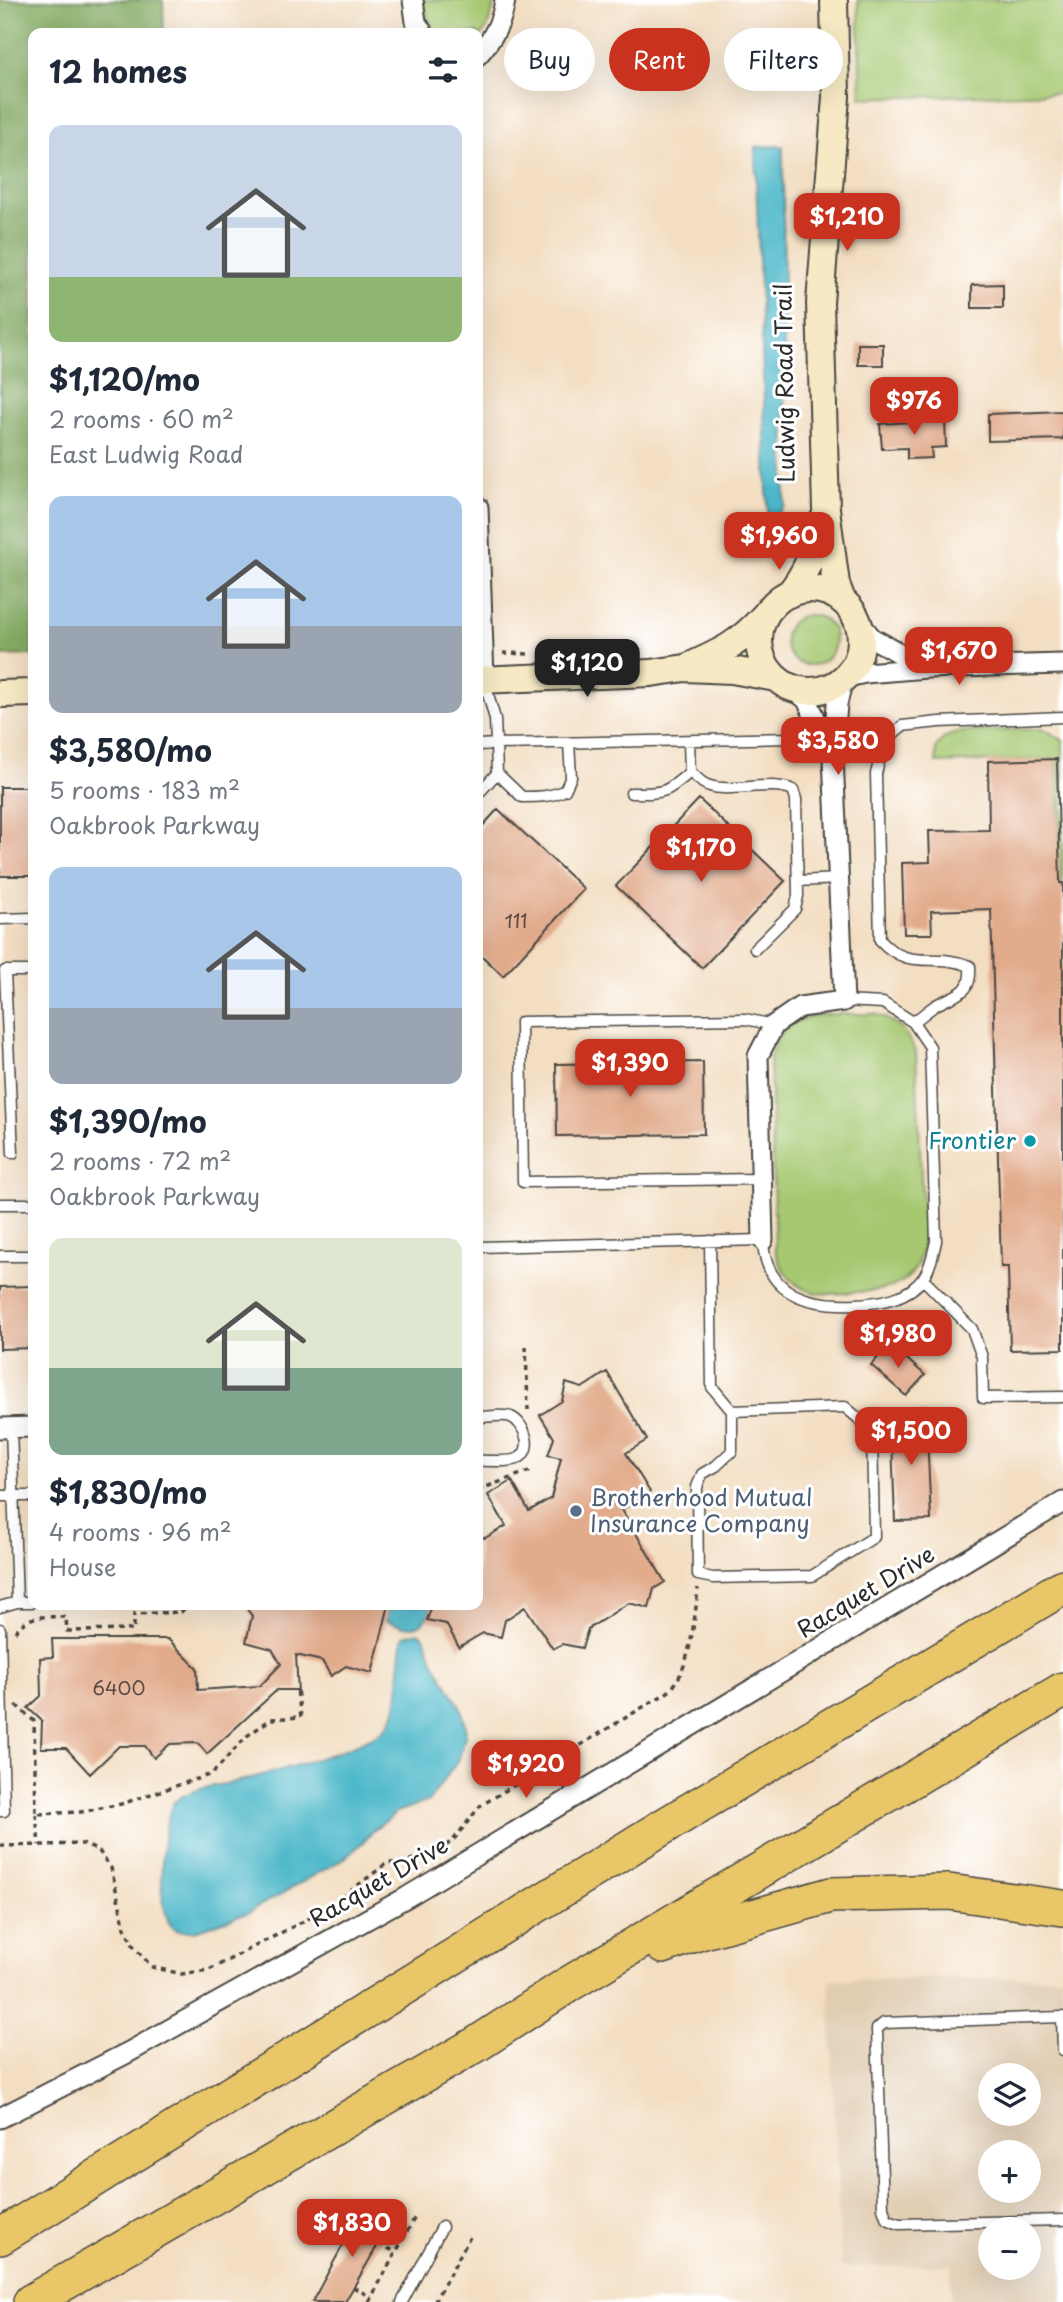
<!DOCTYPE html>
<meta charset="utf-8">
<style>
:root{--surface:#fff;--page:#f2f2f3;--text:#1f2937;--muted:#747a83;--accent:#c8321e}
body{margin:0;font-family:"Playpen Sans",sans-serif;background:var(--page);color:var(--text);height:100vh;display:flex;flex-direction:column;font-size:26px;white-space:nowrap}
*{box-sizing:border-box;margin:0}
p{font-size:23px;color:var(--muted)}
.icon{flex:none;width:38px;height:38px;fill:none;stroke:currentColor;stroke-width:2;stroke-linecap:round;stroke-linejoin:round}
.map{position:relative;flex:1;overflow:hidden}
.details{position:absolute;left:28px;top:28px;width:455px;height:1582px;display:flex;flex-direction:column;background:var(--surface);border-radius:14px;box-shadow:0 7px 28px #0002}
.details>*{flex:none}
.top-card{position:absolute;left:504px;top:28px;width:453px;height:63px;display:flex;gap:14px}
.fabs{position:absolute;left:978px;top:2063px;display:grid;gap:14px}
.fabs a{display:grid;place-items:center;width:63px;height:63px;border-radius:50%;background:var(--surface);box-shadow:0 7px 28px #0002;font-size:35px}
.price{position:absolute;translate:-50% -60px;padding:0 16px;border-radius:14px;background:var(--accent);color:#fff;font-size:23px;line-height:46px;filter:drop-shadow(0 2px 4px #0008)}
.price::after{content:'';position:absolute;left:50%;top:42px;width:21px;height:16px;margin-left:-10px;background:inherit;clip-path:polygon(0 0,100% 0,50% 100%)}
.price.active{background:#222;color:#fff}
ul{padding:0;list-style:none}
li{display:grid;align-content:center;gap:14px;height:371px;padding:0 21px}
li span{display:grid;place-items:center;height:217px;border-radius:14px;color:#555}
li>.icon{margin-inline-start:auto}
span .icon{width:126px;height:126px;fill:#fffc;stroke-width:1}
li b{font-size:30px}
h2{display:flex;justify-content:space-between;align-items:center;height:84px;padding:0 21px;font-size:30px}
.pill{padding:0 24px;border-radius:32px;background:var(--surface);box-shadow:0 7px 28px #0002;font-size:24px;line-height:63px}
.pill.active{background:var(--accent);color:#fff}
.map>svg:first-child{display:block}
.built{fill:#e1cdb2;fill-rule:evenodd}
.green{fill:#a6c871;stroke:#687a4e;stroke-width:2}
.forest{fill:#84ac63;stroke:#586c47;stroke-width:2}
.water{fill:#4cb7c9;stroke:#3c717a;stroke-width:2}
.building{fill:#e2ac8c}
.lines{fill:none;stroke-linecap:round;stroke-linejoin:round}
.service-casing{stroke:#494642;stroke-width:13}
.minor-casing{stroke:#494642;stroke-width:23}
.secondary-casing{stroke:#494642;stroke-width:30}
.motorway-casing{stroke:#494642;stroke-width:38}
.path{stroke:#494642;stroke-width:3.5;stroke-dasharray:5 5;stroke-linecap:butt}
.service{stroke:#fff;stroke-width:10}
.minor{stroke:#fff;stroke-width:19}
.secondary{stroke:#f6e9c3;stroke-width:26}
.motorway{stroke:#e9c769;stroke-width:35}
.culture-dot{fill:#0f9aa8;stroke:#fff;stroke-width:2.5}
.service-dot{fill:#5c6f8a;stroke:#fff;stroke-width:2.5}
.labels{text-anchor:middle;stroke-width:6;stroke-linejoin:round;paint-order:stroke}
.number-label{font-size:19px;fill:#594b43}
.street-label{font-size:23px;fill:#2b2b2b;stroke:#fff}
.culture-label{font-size:23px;fill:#0d838f;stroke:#fff;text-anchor:end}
.service-label{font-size:23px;fill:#4e5e75;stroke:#fff;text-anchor:start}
</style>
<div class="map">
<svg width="1063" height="2302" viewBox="0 0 1063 2302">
<rect width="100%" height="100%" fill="#fff"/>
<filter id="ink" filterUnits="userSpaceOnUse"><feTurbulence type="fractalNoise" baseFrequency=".0143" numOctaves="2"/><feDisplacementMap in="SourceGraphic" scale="14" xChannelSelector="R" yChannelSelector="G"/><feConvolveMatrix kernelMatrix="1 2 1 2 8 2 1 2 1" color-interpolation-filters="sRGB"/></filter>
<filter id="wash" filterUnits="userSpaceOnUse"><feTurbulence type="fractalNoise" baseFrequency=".00686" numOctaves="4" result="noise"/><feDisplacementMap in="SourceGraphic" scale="28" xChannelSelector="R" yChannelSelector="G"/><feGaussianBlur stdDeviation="1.57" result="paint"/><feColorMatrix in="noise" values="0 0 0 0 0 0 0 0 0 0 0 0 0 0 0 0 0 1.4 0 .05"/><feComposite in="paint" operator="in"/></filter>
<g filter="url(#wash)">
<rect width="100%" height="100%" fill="#f3dec2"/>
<path class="built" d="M 1063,1977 L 1063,2302 L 951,2302 L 951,2265 L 841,2267 L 829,1980 ZM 990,2076 L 1029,2076 L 1029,2114 L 990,2114 ZM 990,2152 L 1029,2152 L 1029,2191 L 990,2191 ZM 990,2230 L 1029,2230 L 1029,2268 L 990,2268 Z"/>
<path class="green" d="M 422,0 L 496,0 L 487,28 L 478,39 L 478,33 L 436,33 L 426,16 Z
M 858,0 L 1063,0 L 1063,93 L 861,98 Z
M785 640a25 25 0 1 1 50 0a25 25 0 1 1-50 0Z
M 1044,729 L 1063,740 L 1063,883 L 1060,883 L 1057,759 L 936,763 L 936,747 L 944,738 L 957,732 Z
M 875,1014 C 898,1022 906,1030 916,1053 L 924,1243 C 921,1253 919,1265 912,1273 C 897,1290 876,1291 856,1292 C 844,1293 829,1295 817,1293 C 794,1289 779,1270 775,1248 L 770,1056 C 773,1050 775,1042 779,1036 C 800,1007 845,1015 875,1014 Z"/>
<path class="forest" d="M 0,0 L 163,0 L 164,33 L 33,33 L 33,655 L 0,656 Z"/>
<path class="water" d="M 783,146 L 785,505 L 776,517 L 768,517 L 755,147 Z
M 389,1605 L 432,1605 C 423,1634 410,1629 385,1620 Z
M 419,1632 L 424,1636 L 435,1664 L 462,1710 L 466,1733 L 459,1759 L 429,1801 L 397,1812 L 373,1830 L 363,1842 L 345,1858 L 247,1913 L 195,1931 L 179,1931 L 172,1928 C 156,1903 160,1829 174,1802 C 195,1786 220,1786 244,1780 C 271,1773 375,1745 388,1725 C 404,1700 397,1664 403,1636 Z"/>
<g id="blocks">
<path class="building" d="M 1003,284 L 1003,308 L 972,308 L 972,285 Z
M 858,344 L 883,344 L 883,365 L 858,365 Z
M 1063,411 L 1063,439 L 988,441 L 988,414 Z
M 945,420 L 946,447 L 931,448 L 932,458 L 907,459 L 907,448 L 882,449 L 880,424 Z
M 1057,759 L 1060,883 L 1063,883 L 1063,1349 L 1010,1350 L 1008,1267 L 1001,1267 L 991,909 L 931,911 L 932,934 L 904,934 L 902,863 L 930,862 L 929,831 L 989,830 L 988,761 Z
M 0,787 L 33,787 L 33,876 L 0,876 Z
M 699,799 L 785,881 L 702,968 L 616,886 Z
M 498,809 L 584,889 L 503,976 L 478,952 L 478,831 Z
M 703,1062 L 704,1134 L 557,1136 L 556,1064 Z
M 33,1286 L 33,1348 L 0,1349 L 0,1287 Z
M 890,1344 L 925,1375 L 906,1396 L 871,1365 Z
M 607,1372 L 647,1440 L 626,1453 L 650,1492 L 622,1510 L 665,1582 L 654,1589 L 649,1608 L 629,1603 L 588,1629 L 582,1648 L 562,1644 L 553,1649 L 525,1607 L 505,1620 L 501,1637 L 483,1633 L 459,1647 L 446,1624 L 427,1620 L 432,1605 L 478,1605 L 478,1536 L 485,1538 L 506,1526 L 488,1495 L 512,1481 L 529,1511 L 551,1498 L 561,1458 L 548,1455 L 554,1438 L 540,1415 L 562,1401 L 566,1383 L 582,1388 Z
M 926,1413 L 931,1520 L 895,1521 L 891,1414 Z
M 244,1605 L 389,1605 L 372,1673 L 346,1666 L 331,1676 L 322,1661 L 296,1655 L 298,1693 L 296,1690 L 277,1690 L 207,1754 L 198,1743 L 170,1744 L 154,1758 L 145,1746 L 119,1746 L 90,1774 L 66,1748 L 41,1748 L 42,1721 L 28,1708 L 41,1696 L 40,1658 L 53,1657 L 52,1639 L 168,1639 L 197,1668 L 198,1690 L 260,1686 L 281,1664 L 272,1649 L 246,1642 L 252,1616 Z
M 362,2210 L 389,2225 L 379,2243 L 345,2302 L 312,2302 Z"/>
</g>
</g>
<g filter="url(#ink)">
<use href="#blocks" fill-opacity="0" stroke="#494642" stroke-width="2"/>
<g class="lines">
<g class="service-casing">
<path id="service" d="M 689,741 L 690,772 C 694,775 699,780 703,783 C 724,796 767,779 793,790 L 796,799 L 798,896 L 795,909 L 755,949
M 569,743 L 571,777 L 565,790 C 551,797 538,797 522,797 L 497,773 L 496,744 L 794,738
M 478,745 L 496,744 L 495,719 L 484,680
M 631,793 C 664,793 665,794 690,772
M 478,794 L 497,773
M 798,881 L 839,879
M 0,919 L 33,918
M 913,1022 C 921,1017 928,1010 936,1005 C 957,993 972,995 970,966 C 933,951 910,973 880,940 L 876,774 L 884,742 L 902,726 L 939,722 L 1063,717
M 13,1153 L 5,971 L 33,971
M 762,1179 L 523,1182 L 521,1022 L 745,1019 L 774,1025
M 0,1204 L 33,1204
M 710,1241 L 712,1387 L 732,1411 L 845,1407 L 872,1430 L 874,1537 L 812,1576 L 713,1578 L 698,1575 L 697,1487 L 702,1474 L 716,1466 L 732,1451 L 732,1411
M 478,1247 L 763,1240 C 765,1295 808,1306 856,1304 C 880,1303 909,1299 924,1277 C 931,1266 933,1254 936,1241 L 930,1047 L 913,1022 L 883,1003 L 844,1001
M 0,1256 L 33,1256
M 923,1279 L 972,1329 L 982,1357 L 983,1398 L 1063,1397
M 478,1417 C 487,1417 503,1414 511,1417 C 525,1423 535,1451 517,1459 C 507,1463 489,1460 478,1461
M 11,1427 L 17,1602
M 0,1496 L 33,1496
M 0,1607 L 17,1602 L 33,1602
M 0,1629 L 4,1811 L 0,1811
M 1063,2050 L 1062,2017 L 884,2023 L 877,2029 L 883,2208 L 887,2219 L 899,2224 L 1063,2220
M 402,2302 L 442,2227"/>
</g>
<g class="minor-casing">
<path id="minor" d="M 413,0 L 416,22 L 423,33
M 478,55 C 493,38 502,23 505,0
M 478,507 L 484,679
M 927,668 L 1063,664
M 793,688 L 807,700 L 833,757 L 837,704 L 843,678 L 865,673 L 927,668 L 872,638 L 857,620
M 763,1240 L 758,1056 L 774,1025 L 800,1007 L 844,1001 L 833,757
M 0,1428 L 33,1427
M 0,2118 L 129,2052 L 407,1897 L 1063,1502"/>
</g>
<g class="secondary-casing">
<path id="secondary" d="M 834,0 L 836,97 L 820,303 L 826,509 L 836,584 L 842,600
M759 640a51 51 0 1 1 102 0a51 51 0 1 1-102 0Z
M 789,594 C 808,571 815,548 823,520
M 690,666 C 723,651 739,644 764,616
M 478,680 L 651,673 L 685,668 L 732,670 L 776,678
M 0,694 L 33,693"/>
</g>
<g class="motorway-casing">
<path id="motorway" d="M 663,1946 L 697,1933 L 831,1895 L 949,1892 L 1063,1908
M 0,2237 L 661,1828 L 1063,1587
M 31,2302 L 477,2044 L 569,1984 L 1063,1690"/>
</g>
<path class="path" d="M 503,653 L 530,654
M 526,1346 L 528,1410
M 478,1490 L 529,1471 L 531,1468
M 15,1632 C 29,1613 44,1617 66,1617 L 67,1631 L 134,1630 L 134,1614 L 181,1612 L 188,1605
M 16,1705 L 34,1721 L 36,1814 L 81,1812 L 121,1804 L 212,1774 L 247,1736 L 271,1719 L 301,1717 L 297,1690
M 36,1814 L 39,1845
M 0,1846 L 83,1844 L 99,1851 L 111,1868 L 125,1928 L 134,1947 L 152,1967 L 182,1974 L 209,1970 L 327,1909 L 387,1863 L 401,1863 L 440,1851 L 455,1838 L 480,1806 L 668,1692 C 690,1673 695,1617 698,1588
M 379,2243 L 395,2252
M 353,2287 L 371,2297
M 369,2302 L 416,2215
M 434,2302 L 470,2237"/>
<use href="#service" class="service"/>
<use href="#minor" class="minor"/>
<use href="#secondary" class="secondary"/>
<use href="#motorway" class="motorway"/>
</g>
</g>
<circle class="culture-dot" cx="1030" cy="1141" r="7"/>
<circle class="service-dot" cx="576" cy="1511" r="7"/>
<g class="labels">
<g class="number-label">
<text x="516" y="928">111</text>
<text x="119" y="1695">6400</text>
</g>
<g class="street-label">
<text transform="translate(785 383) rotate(-91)" y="8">Ludwig Road Trail</text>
<text transform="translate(866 1592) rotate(-31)" y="8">Racquet Drive</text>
<text transform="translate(379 1882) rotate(-30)" y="8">Racquet Drive</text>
</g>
<g class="culture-label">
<text x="1016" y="1149">Frontier</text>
</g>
<g class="service-label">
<text x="590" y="1506">Brotherhood Mutual<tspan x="590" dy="26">Insurance Company</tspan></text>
</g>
</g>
</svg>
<div class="fabs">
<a><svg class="icon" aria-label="layers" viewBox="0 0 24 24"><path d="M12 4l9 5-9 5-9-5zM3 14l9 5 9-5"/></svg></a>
<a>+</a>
<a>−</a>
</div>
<b class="price" style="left:847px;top:253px">$1,210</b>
<b class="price" style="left:914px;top:437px">$976</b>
<b class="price" style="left:779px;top:572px">$1,960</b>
<b class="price" style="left:959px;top:687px">$1,670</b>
<b class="price active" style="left:587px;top:699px">$1,120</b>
<b class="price" style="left:838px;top:777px">$3,580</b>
<b class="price" style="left:701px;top:884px">$1,170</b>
<b class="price" style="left:630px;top:1099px">$1,390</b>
<b class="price" style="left:898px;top:1370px">$1,980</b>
<b class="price" style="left:911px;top:1467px">$1,500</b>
<b class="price" style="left:526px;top:1800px">$1,920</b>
<b class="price" style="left:352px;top:2259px">$1,830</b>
<div class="top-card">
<a class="pill">Buy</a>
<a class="pill active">Rent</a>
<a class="pill">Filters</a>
</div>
<section class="details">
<h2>12 homes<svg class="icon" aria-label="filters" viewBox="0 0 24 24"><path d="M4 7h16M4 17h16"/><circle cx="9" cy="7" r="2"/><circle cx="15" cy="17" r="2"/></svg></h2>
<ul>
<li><span style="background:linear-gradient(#c9d6e8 70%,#8fb573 0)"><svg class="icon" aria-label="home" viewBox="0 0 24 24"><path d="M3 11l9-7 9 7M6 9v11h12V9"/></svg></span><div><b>$1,120/mo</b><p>2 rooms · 60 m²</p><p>East Ludwig Road</p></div></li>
<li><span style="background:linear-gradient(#a9c7e8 60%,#9aa5b1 0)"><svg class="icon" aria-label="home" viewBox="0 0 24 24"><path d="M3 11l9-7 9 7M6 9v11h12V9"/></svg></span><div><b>$3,580/mo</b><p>5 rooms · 183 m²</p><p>Oakbrook Parkway</p></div></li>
<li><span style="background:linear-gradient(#a9c7e8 65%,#9aa5b1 0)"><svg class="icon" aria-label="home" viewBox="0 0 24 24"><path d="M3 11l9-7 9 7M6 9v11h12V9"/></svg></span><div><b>$1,390/mo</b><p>2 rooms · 72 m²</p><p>Oakbrook Parkway</p></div></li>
<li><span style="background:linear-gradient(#dfe7d0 60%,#7fa58c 0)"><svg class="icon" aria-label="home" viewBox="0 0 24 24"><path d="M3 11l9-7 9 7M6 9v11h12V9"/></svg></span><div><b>$1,830/mo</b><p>4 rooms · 96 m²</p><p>House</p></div></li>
</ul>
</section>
</div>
